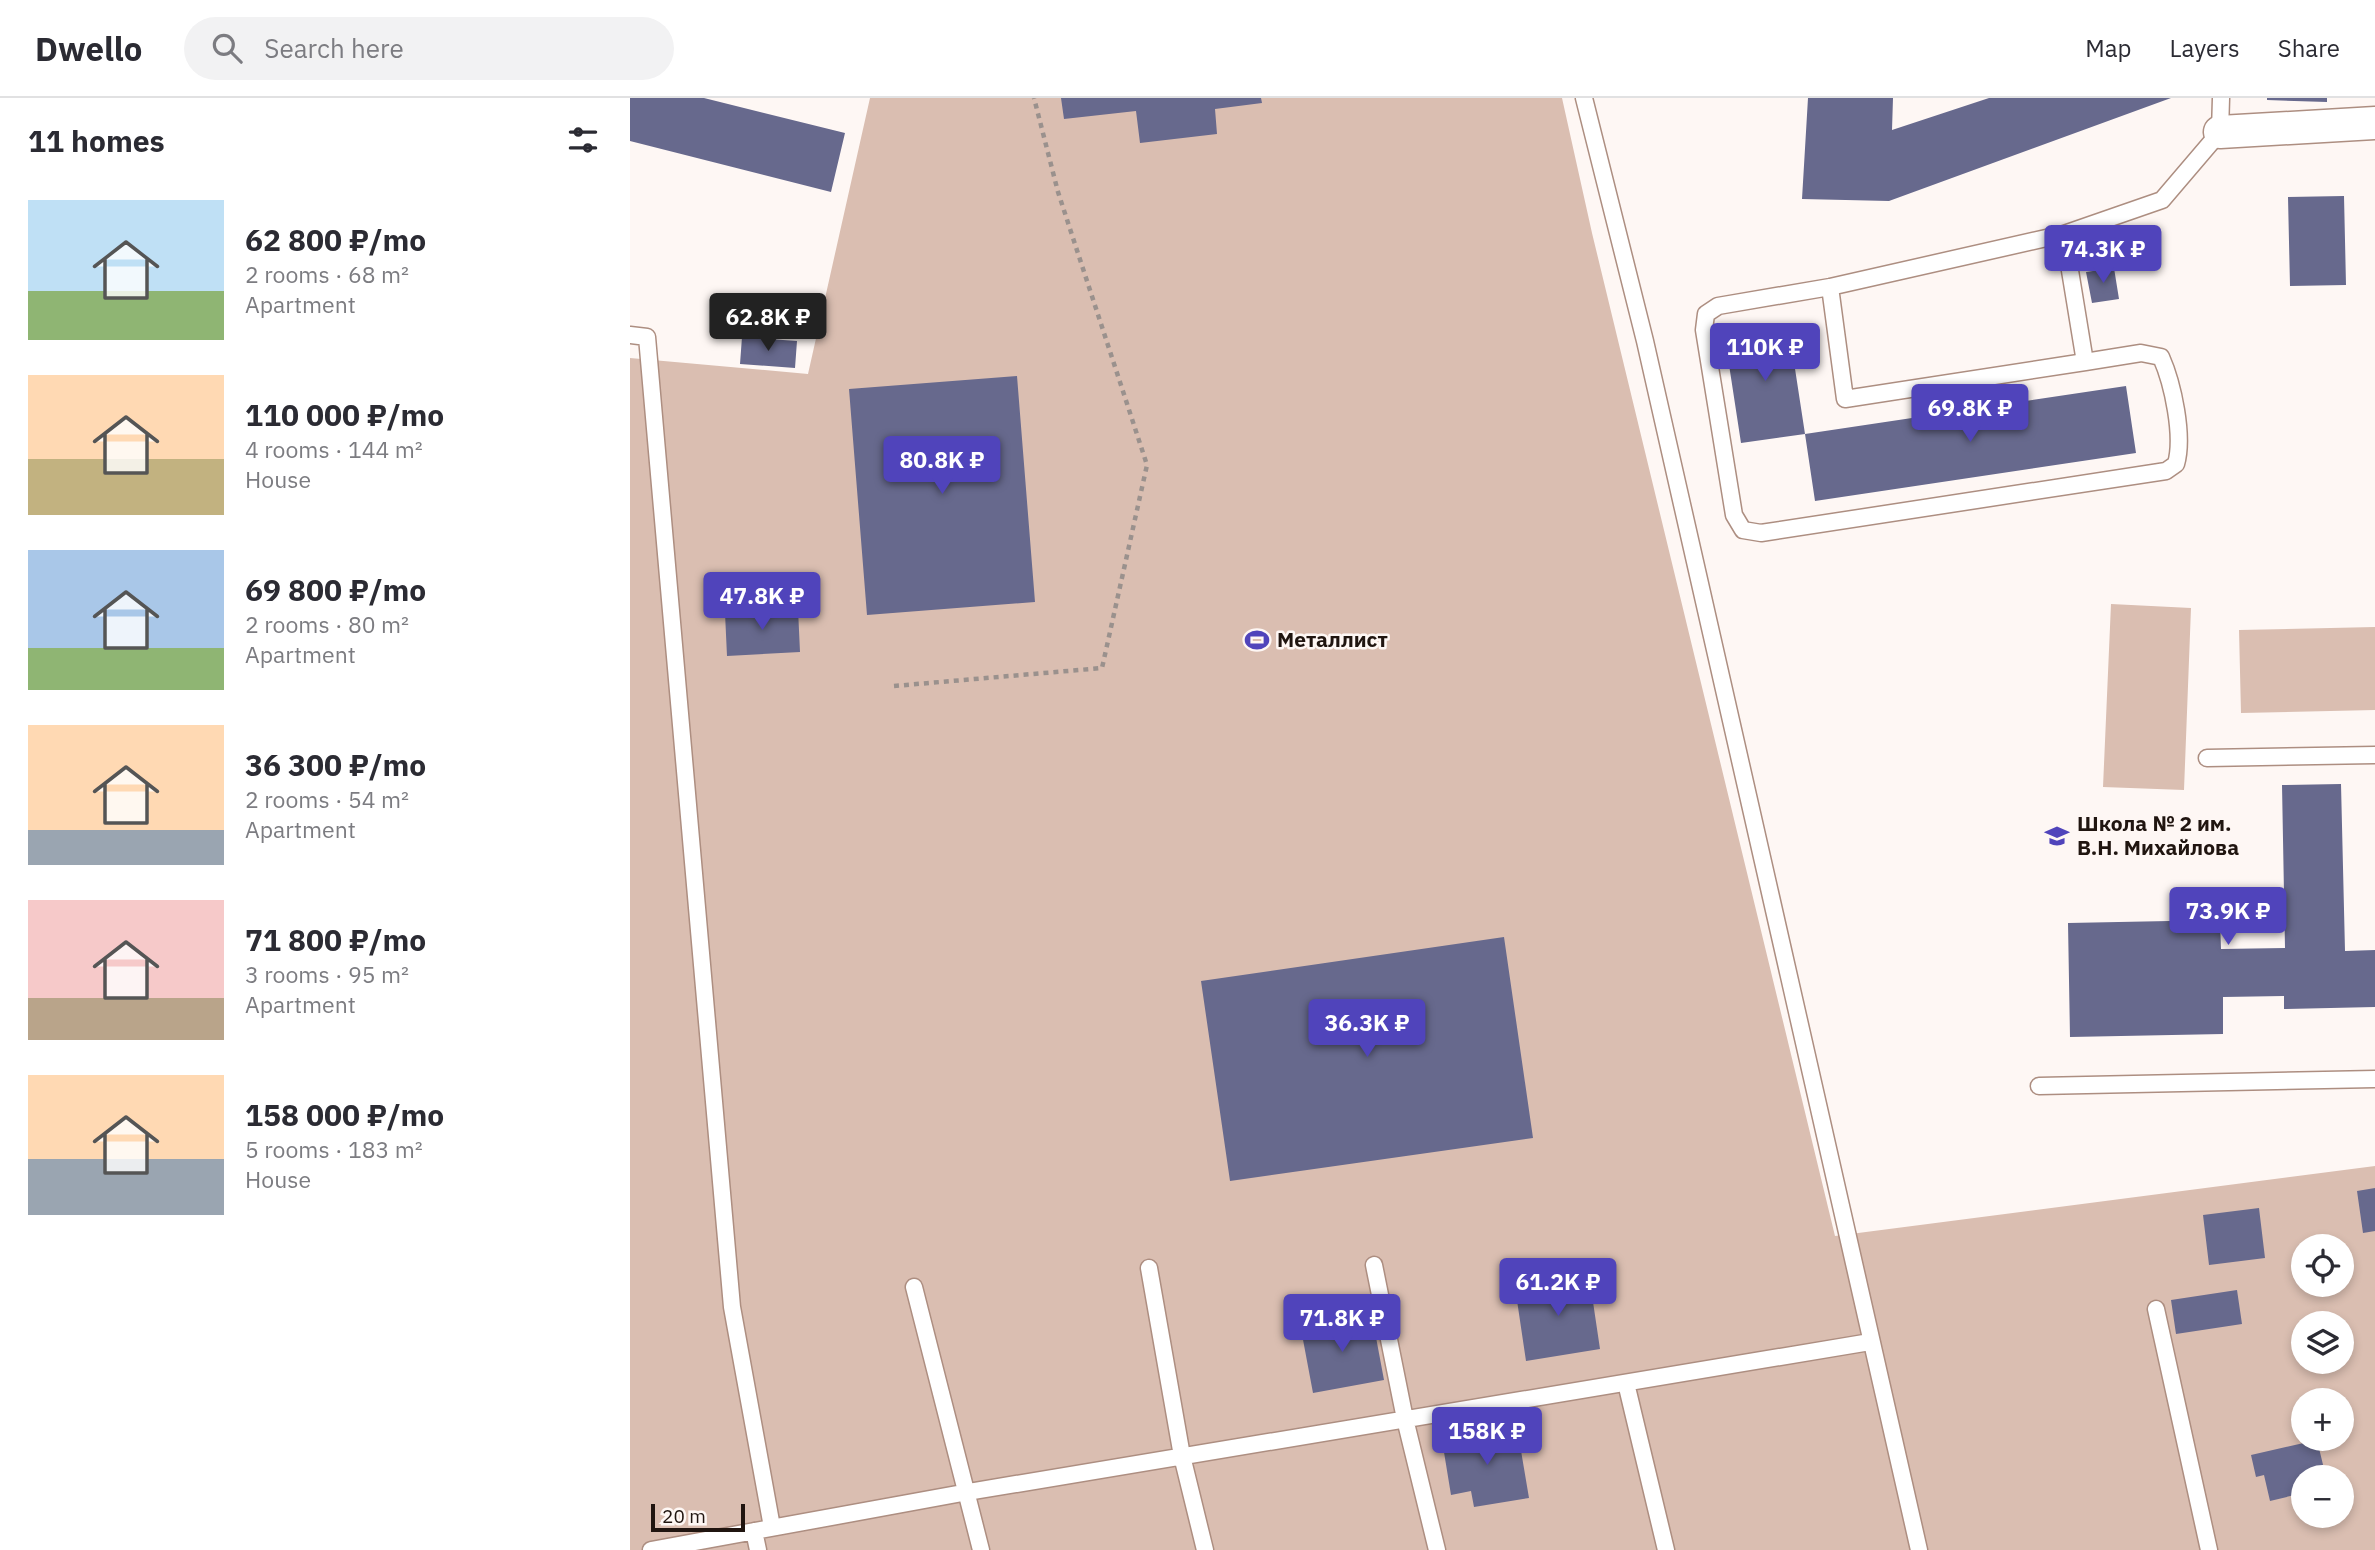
<!DOCTYPE html>
<meta charset="utf-8">
<style>
:root{--surface:#fff;--page:#f2f2f3;--text:#2b2b33;--muted:#7c7c81;--line:#e1e1e2;--accent:#5044bb}
body{margin:0;font-family:"IBM Plex Sans",sans-serif;background:var(--page);color:var(--text);height:100vh;display:flex;flex-direction:column;font-size:26px;white-space:nowrap}
*{box-sizing:border-box;margin:0}
p{font-size:23px;color:var(--muted)}
.icon{flex:none;width:38px;height:38px;fill:none;stroke:currentColor;stroke-width:2;stroke-linecap:round;stroke-linejoin:round}
.map{position:relative;flex:1;overflow:hidden}
.panel{display:flex;flex-direction:column;background:var(--surface);width:630px}
.panel>*{flex:none}
.tools{position:absolute;left:1661px;top:1136px;display:grid;gap:14px}
.tools a{display:grid;place-items:center;width:63px;height:63px;border-radius:50%;background:var(--surface);box-shadow:0 4px 10px #0003;font-size:35px}
.scale{position:absolute;left:21px;bottom:18px;width:94px;box-sizing:border-box;padding-left:7px;border:4px solid #201510;border-top:0;font-size:19px;line-height:24px;white-space:nowrap;color:#201510;-webkit-text-stroke:5px #fef7f4;paint-order:stroke}
.price{position:absolute;translate:-50% -60px;padding:0 16px;border-radius:7px;background:var(--accent);color:#fff;font-size:23px;line-height:46px;filter:drop-shadow(0 2px 4px #0008)}
.price::after{content:'';position:absolute;left:50%;top:42px;width:21px;height:16px;margin-left:-10px;background:inherit;clip-path:polygon(0 0,100% 0,50% 100%)}
.price.on{background:#222;color:#fff}
ul{padding:0;list-style:none}
li{display:flex;align-items:center;gap:21px;height:175px;padding:0 28px}
li span{display:grid;place-items:center;flex:none;width:196px;height:140px;border-radius:0px;color:#555}
li>.icon{margin-inline-start:auto}
span .icon{width:84px;height:84px;fill:#fffc;stroke-width:1}
li b{font-size:30px}
h2{display:flex;justify-content:space-between;align-items:center;height:84px;padding:0 28px;font-size:30px}
header{display:flex;align-items:center;gap:42px;box-sizing:border-box;height:98px;padding:0 35px;background:var(--surface);border-bottom:2px solid var(--line)}
header strong{font-size:33px}
nav{display:flex;gap:38px;margin-inline-start:auto;font-size:24px}
.search{width:490px;height:63px;background:var(--page);display:flex;align-items:center;gap:18px;box-sizing:border-box;padding:0 24px;border-radius:38px;color:var(--muted);font-size:26px}
main{display:flex;flex:1;min-height:0}
.map>svg:first-child{display:block}
.green{fill:#dabeb1;fill-rule:evenodd}
.building{fill:#67698d}
.lines{fill:none;stroke-linecap:round;stroke-linejoin:round}
.service-casing{stroke:#ad8e81;stroke-width:19}
.minor-casing{stroke:#ad8e81;stroke-width:35}
.path{stroke:#9a918d;stroke-width:4.5;stroke-dasharray:5 5;stroke-linecap:butt}
.service{stroke:#fff;stroke-width:16}
.minor{stroke:#fff;stroke-width:32}
.labels{text-anchor:middle;stroke-width:5;stroke-linejoin:round;paint-order:stroke}
.poi-label{font-size:21px;font-weight:bold;fill:#201510;stroke:#fef7f4;text-anchor:start}
</style>
<header>
<strong>Dwello</strong>
<div class="search"><svg class="icon" aria-label="search" viewBox="0 0 24 24"><circle cx="10" cy="10" r="6"/><path d="M15 15l6 6"/></svg>Search here</div>
<nav><a>Map</a><a>Layers</a><a>Share</a></nav>
</header>
<main>
<section class="panel">
<h2>11 homes<svg class="icon" aria-label="filters" viewBox="0 0 24 24"><path d="M4 7h16M4 17h16"/><circle cx="9" cy="7" r="2"/><circle cx="15" cy="17" r="2"/></svg></h2>
<ul>
<li><span style="background:linear-gradient(#bfe0f5 65%,#8fb573 0)"><svg class="icon" aria-label="home" viewBox="0 0 24 24"><path d="M3 11l9-7 9 7M6 9v11h12V9"/></svg></span><div><b>62 800 ₽/mo</b><p>2 rooms · 68 m²</p><p>Apartment</p></div></li>
<li><span style="background:linear-gradient(#ffd9b3 60%,#c2b280 0)"><svg class="icon" aria-label="home" viewBox="0 0 24 24"><path d="M3 11l9-7 9 7M6 9v11h12V9"/></svg></span><div><b>110 000 ₽/mo</b><p>4 rooms · 144 m²</p><p>House</p></div></li>
<li><span style="background:linear-gradient(#a9c7e8 70%,#8fb573 0)"><svg class="icon" aria-label="home" viewBox="0 0 24 24"><path d="M3 11l9-7 9 7M6 9v11h12V9"/></svg></span><div><b>69 800 ₽/mo</b><p>2 rooms · 80 m²</p><p>Apartment</p></div></li>
<li><span style="background:linear-gradient(#ffd9b3 75%,#9aa5b1 0)"><svg class="icon" aria-label="home" viewBox="0 0 24 24"><path d="M3 11l9-7 9 7M6 9v11h12V9"/></svg></span><div><b>36 300 ₽/mo</b><p>2 rooms · 54 m²</p><p>Apartment</p></div></li>
<li><span style="background:linear-gradient(#f6c9c9 70%,#b9a48a 0)"><svg class="icon" aria-label="home" viewBox="0 0 24 24"><path d="M3 11l9-7 9 7M6 9v11h12V9"/></svg></span><div><b>71 800 ₽/mo</b><p>3 rooms · 95 m²</p><p>Apartment</p></div></li>
<li><span style="background:linear-gradient(#ffd9b3 60%,#9aa5b1 0)"><svg class="icon" aria-label="home" viewBox="0 0 24 24"><path d="M3 11l9-7 9 7M6 9v11h12V9"/></svg></span><div><b>158 000 ₽/mo</b><p>5 rooms · 183 m²</p><p>House</p></div></li>
</ul>
</section>
<div class="map">
<svg width="1745" height="1452" viewBox="0 0 1745 1452">
<rect width="100%" height="100%" fill="#fef7f4"/>
<path class="green" d="M 240,0 L 932,0 L 962,135 L 1205,1138 L 1745,1068 L 1745,1452 L 0,1452 L 0,260 L 178,276 ZM 1673,1148 L 1712,1148 L 1712,1186 L 1673,1186 ZM 1673,1225 L 1712,1225 L 1712,1264 L 1673,1264 ZM 1673,1302 L 1712,1302 L 1712,1340 L 1673,1340 ZM 1673,1379 L 1712,1379 L 1712,1418 L 1673,1418 Z
M 1481,506 L 1561,510 L 1554,692 L 1473,689 Z
M 1745,529 L 1745,612 L 1611,615 L 1609,532 Z"/>
<path class="building" d="M 0,0 L 74,0 L 215,35 L 201,94 L 0,43 Z
M 431,0 L 631,0 L 632,5 L 585,11 L 587,36 L 510,45 L 506,13 L 434,21 Z
M 1178,0 L 1263,0 L 1262,32 L 1359,0 L 1541,0 L 1259,103 L 1172,101 Z
M 1637,0 L 1697,0 L 1697,4 L 1637,2 Z
M 1714,98 L 1716,187 L 1660,188 L 1658,99 Z
M 1484,170 L 1489,201 L 1462,205 L 1456,174 Z
M 1158,225 L 1175,336 L 1111,345 L 1094,234 Z
M 112,239 L 167,243 L 165,270 L 110,266 Z
M 387,278 L 405,504 L 237,517 L 219,291 Z
M 1496,288 L 1506,355 L 1185,403 L 1175,336 Z
M 168,511 L 170,554 L 97,558 L 95,515 Z
M 1711,686 L 1715,853 L 1745,852 L 1745,909 L 1654,911 L 1654,898 L 1593,899 L 1593,936 L 1440,939 L 1438,825 L 1590,822 L 1591,851 L 1655,850 L 1652,687 Z
M 874,839 L 903,1040 L 600,1083 L 571,883 Z
M 1745,1090 L 1745,1133 L 1733,1135 L 1727,1093 Z
M 1629,1110 L 1635,1160 L 1579,1167 L 1573,1117 Z
M 959,1177 L 970,1251 L 896,1263 L 885,1189 Z
M 1607,1192 L 1612,1226 L 1546,1236 L 1541,1202 Z
M 742,1218 L 754,1282 L 683,1295 L 671,1231 Z
M 887,1329 L 899,1400 L 844,1409 L 841,1393 L 821,1397 L 812,1342 Z
M 1687,1342 L 1696,1379 L 1673,1379 L 1673,1395 L 1640,1403 L 1634,1377 L 1626,1379 L 1621,1357 Z"/>
<g class="lines">
<g class="service-casing">
<path id="service" d="M 954,0 L 1015,243 L 1289,1452
M 1200,189 L 1215,301 L 1455,264 L 1434,136
M 0,237 L 17,239 L 102,1209 L 142,1429
M 1455,264 L 1511,255 L 1531,259 C 1543,286 1554,338 1546,366 L 1536,373 L 1131,435 L 1113,432 L 1104,417 L 1074,232 L 1076,216 L 1088,208 L 1200,189 L 1434,136 L 1532,102 L 1590,34 L 1591,0
M 1577,660 L 1745,657
M 1409,988 L 1745,981
M 744,1167 L 775,1321 L 807,1452
M 519,1170 L 552,1358 L 575,1452
M 284,1189 L 351,1452
M 1526,1211 L 1579,1452
M 996,1285 L 1036,1452
M 124,1433 L 128,1452
M 21,1452 L 338,1394 L 1240,1244"/>
</g>
<g class="minor-casing">
<path id="minor" d="M 1590,34 L 1745,25"/>
</g>
<path class="path" d="M 264,588 L 472,570 L 517,367 L 428,94 L 404,0"/>
<use href="#service" class="service"/>
<use href="#minor" class="minor"/>
</g>
<defs>
<g id="stadium-bare" transform="scale(1.89)"><path d="M0-5a6.5 5 0 1 0 0 10a6.5 5 0 1 0 0-10ZM-3.5-1.8h7v3.6h-7Z" fill="#5044bb" stroke="#fef7f4" stroke-width="2.5" paint-order="stroke"/></g>
<g id="school-bare" transform="scale(1.89)"><path d="M0-5L7-2L0 1L-7-2ZM-4 1L0 2.5L4 1V4Q0 6-4 4Z" fill="#5044bb" stroke="#fef7f4" stroke-width="2.5" paint-order="stroke"/></g>
</defs>
<g fill-rule="evenodd">
<use href="#stadium-bare" x="627" y="542"/>
<use href="#school-bare" x="1427" y="738"/>
</g>
<g class="labels">
<g class="poi-label">
<text x="647" y="549">Металлист</text>
<text x="1447" y="733">Школа № 2 им.<tspan x="1447" dy="24">В.Н. Михайлова</tspan></text>
</g>
</g>
</svg>
<div class="tools">
<a><svg class="icon" aria-label="locate" viewBox="0 0 24 24"><circle cx="12" cy="12" r="6"/><path d="M12 2v4M12 18v4M2 12h4M18 12h4"/></svg></a>
<a><svg class="icon" aria-label="layers" viewBox="0 0 24 24"><path d="M12 4l9 5-9 5-9-5zM3 14l9 5 9-5"/></svg></a>
<a>+</a>
<a>−</a>
</div>
<div class="scale">20 m</div>
<b class="price" style="left:1473px;top:187px">74.3K ₽</b>
<b class="price on" style="left:138px;top:255px">62.8K ₽</b>
<b class="price" style="left:1135px;top:285px">110K ₽</b>
<b class="price" style="left:1340px;top:346px">69.8K ₽</b>
<b class="price" style="left:312px;top:398px">80.8K ₽</b>
<b class="price" style="left:132px;top:534px">47.8K ₽</b>
<b class="price" style="left:1598px;top:849px">73.9K ₽</b>
<b class="price" style="left:737px;top:961px">36.3K ₽</b>
<b class="price" style="left:928px;top:1220px">61.2K ₽</b>
<b class="price" style="left:712px;top:1256px">71.8K ₽</b>
<b class="price" style="left:857px;top:1369px">158K ₽</b>
</div>
</main>
